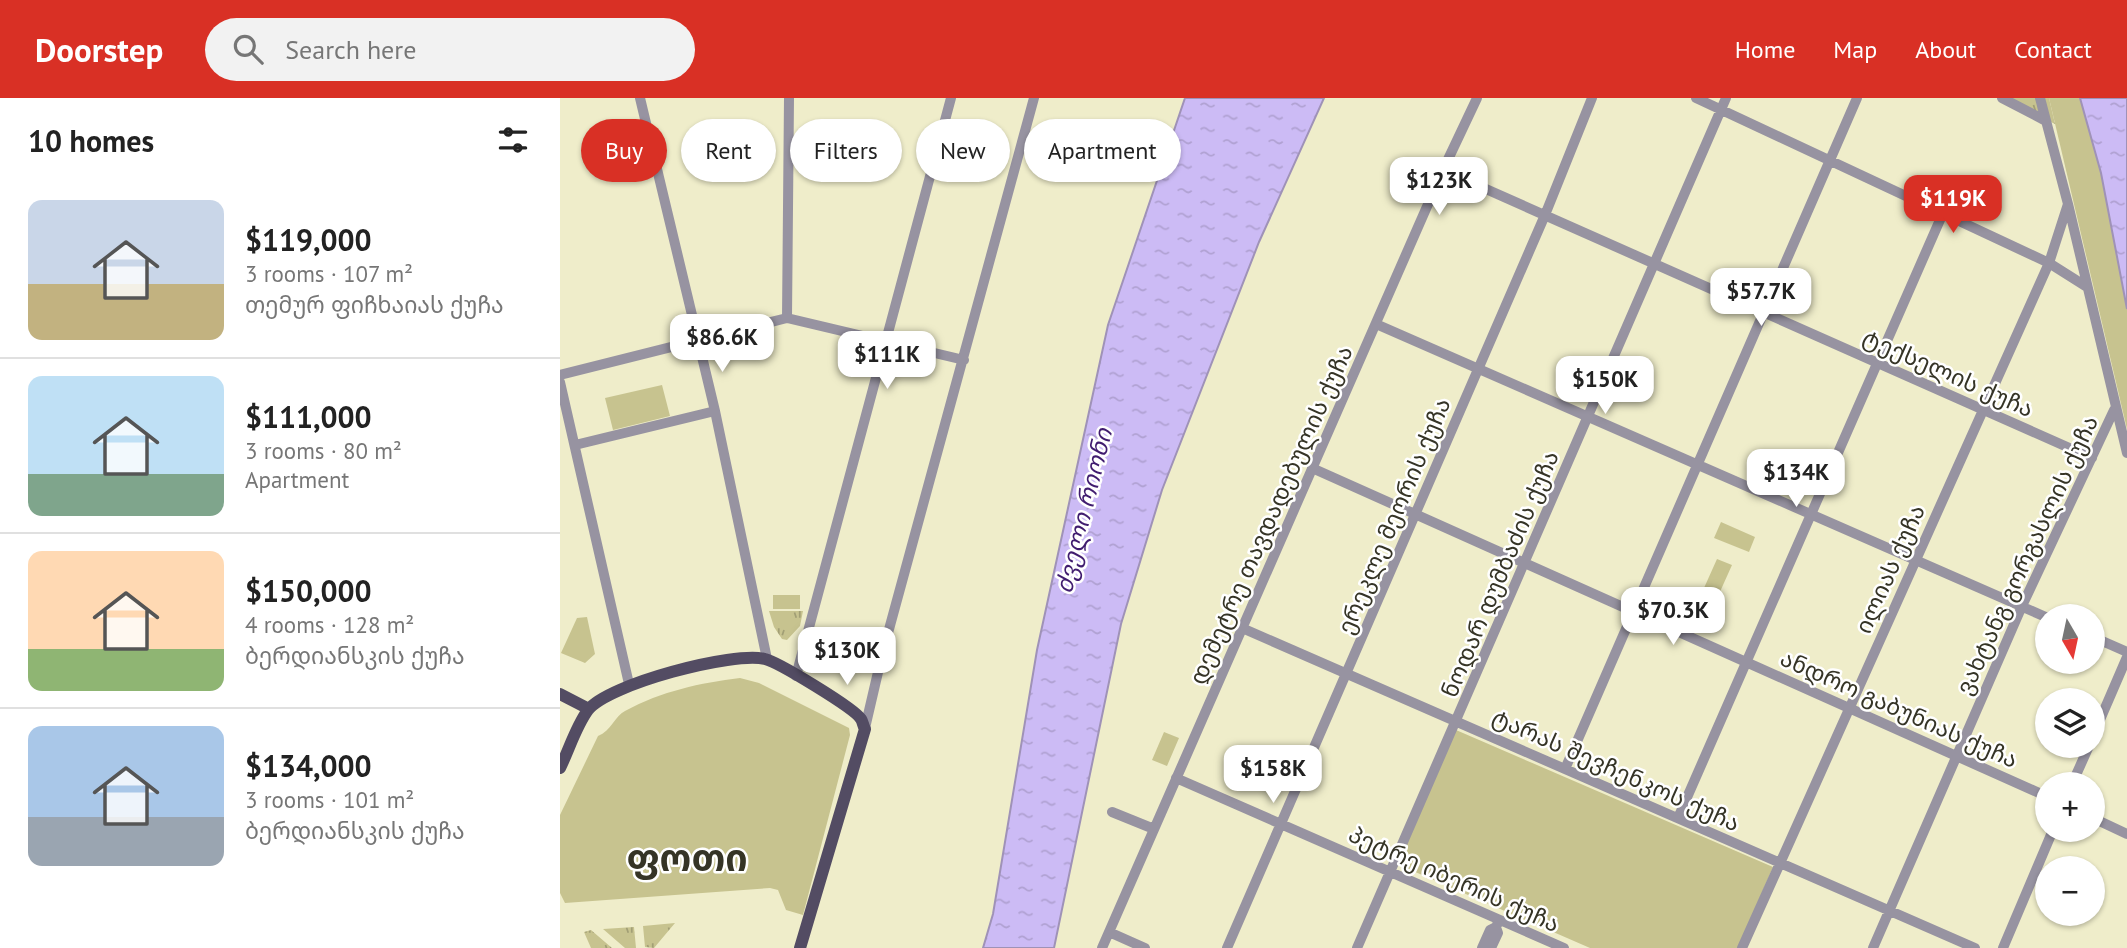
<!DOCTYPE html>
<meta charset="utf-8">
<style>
:root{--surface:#fff;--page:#f2f2f2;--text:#222;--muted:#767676;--line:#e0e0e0;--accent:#d93025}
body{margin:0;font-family:"PT Sans","Noto Sans Georgian",sans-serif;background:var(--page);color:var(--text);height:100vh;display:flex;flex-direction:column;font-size:26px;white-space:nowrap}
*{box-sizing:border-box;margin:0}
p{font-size:23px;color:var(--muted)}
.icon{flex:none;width:38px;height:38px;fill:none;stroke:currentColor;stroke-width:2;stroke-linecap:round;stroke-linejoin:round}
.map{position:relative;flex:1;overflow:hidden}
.drawer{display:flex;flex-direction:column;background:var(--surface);width:560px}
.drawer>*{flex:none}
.hud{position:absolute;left:21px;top:21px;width:665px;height:63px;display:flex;gap:14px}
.needle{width:46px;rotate:171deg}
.fabs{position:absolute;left:1475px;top:506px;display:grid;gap:14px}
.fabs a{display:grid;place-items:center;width:70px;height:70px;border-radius:50%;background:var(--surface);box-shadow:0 2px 5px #0004;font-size:35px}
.price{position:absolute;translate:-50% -60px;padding:0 16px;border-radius:14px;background:#fff;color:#222;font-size:23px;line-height:46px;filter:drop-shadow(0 2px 4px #0008)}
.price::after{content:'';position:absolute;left:50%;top:42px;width:21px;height:16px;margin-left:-10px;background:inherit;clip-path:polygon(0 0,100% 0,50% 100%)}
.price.active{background:var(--accent);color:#fff}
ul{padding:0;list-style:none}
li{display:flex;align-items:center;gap:21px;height:175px;padding:0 28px}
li+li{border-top:2px solid var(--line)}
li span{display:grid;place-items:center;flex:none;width:196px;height:140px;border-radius:14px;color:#555}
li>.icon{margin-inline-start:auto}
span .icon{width:84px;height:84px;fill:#fffc;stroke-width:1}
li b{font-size:30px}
h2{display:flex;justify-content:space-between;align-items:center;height:84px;padding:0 28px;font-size:30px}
.chip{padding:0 24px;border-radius:32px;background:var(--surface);box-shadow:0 2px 5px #0004;font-size:24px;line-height:63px}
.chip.active{background:var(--accent);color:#fff}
header{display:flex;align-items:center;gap:42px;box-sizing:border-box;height:98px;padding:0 35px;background:var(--accent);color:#fff}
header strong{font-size:33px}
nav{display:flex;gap:38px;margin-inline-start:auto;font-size:24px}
.search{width:490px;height:63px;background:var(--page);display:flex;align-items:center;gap:18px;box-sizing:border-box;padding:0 24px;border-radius:38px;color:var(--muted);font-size:26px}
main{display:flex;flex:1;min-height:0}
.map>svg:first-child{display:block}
.grass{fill:url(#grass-tufts)}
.park{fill:#c7c38f}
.water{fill:url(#water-ripples);stroke:#9f92b7;stroke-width:2}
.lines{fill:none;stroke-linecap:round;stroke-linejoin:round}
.minor{stroke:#9793a1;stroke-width:10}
.major{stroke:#534c63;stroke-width:12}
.labels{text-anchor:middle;stroke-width:5;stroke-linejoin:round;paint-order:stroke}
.street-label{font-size:23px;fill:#353426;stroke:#fff}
.water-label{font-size:24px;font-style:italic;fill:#401c6f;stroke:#fff}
.town-label{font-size:37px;font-weight:bold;fill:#353426;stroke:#fff}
</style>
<header>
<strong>Doorstep</strong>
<div class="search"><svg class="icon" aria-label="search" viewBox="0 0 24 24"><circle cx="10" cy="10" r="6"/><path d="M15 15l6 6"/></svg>Search here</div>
<nav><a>Home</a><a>Map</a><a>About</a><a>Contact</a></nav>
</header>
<main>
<section class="drawer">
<h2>10 homes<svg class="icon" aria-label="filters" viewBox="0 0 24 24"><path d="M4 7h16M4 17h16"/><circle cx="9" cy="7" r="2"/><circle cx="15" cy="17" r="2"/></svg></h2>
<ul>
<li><span style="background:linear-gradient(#c9d6e8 60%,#c2b280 0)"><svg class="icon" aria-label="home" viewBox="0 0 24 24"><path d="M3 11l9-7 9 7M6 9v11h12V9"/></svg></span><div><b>$119,000</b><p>3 rooms · 107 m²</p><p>თემურ ფიჩხაიას ქუჩა</p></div></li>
<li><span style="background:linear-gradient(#bfe0f5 70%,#7fa58c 0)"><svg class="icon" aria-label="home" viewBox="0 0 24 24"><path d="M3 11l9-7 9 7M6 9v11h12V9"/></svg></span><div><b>$111,000</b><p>3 rooms · 80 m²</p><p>Apartment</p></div></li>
<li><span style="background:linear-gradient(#ffd9b3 70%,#8fb573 0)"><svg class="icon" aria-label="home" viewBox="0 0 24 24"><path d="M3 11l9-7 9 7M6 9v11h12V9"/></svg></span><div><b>$150,000</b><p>4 rooms · 128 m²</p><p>ბერდიანსკის ქუჩა</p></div></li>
<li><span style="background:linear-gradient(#a9c7e8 65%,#9aa5b1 0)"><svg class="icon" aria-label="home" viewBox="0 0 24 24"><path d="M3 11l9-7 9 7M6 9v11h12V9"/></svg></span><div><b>$134,000</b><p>3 rooms · 101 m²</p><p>ბერდიანსკის ქუჩა</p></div></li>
</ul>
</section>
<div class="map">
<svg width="1567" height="850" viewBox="0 0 1567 850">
<defs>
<pattern id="grass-tufts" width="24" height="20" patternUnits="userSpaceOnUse" patternTransform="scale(1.75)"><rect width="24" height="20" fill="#c7c38f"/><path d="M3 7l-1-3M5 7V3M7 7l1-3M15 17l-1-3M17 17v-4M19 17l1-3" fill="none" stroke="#a29f75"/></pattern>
<pattern id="water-ripples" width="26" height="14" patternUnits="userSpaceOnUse" patternTransform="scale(1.75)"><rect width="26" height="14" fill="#ccbbf5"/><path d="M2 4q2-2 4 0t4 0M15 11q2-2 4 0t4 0" fill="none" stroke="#b0a1d2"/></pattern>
</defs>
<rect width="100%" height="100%" fill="#efedca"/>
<path class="grass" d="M 1442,0 L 1489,0 L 1495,26 Z
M 209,513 L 243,513 L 240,528 L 227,542 L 222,541 L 214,529 Z
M 115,825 L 94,850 L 85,849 L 83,828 Z
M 74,829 L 76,850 L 65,850 L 43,831 Z
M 31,832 L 52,850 L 31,850 L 24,834 Z"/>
<path class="park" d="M 1489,0 L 1520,0 L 1541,75 L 1567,211 L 1567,331 Z
M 102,287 L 110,318 L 53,332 L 45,300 Z
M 1161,424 L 1195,439 L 1189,454 L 1154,440 Z
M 1157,461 L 1172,467 L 1159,496 L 1144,490 Z
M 213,497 L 240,497 L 240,511 L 213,511 Z
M 27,519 L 35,556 L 25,565 L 1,555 L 17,520 Z
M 180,580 L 199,585 L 289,630 L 290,637 L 243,817 L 226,812 L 218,792 L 210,790 L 5,805 L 0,795 L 0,717 L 38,638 C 51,633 55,618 65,613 C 102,593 140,585 180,580 Z
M 896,632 L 1213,769 L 1178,850 L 1030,850 L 837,766 Z
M 604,634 L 619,640 L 607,668 L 592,662 Z"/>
<path class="water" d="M 625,0 L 764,0 L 699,144 L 602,392 L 561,526 L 494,850 L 423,850 L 433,816 L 477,552 L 548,227 Z
M 1520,0 L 1567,0 L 1567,211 L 1541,75 Z"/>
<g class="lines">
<path class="minor" d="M 80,0 L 155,313 L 207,561
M 1136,0 L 1489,165 L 1527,189
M 1442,0 L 1486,23
M 1480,0 L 1508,106 L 1567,355
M 883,72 L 1532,360
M 227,220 L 229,0
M 816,226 L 1488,520
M 0,277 L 227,220 L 404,262
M 0,284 L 69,586
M 15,347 L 155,313
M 752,370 L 1488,699
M 682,530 L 1415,850
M 1533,539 L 1567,554
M 236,578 L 391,0
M 305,630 L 322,557 L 474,0
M 1533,638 L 1567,559
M 1005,671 L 1297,0
M 616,680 L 1004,850
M 1512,686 L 1529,648
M 552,714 L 594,731
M 1118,720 L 1383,115
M 1533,720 L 1567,736
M 549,834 L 585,850
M 542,850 L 883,72 L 917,0
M 667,850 L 985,117 L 1032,0
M 797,850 L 1166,0
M 922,850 L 930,832 L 936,829
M 931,850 L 938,835 L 936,829 L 939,822
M 1182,850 L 1489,165 L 1508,106
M 1313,850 L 1462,508 L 1554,312
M 1443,850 L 1493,732"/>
<path class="major" d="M 0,596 L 29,611
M 0,670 C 9,652 16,628 28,612 C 48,586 174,553 205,561 C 218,564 294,610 301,621 C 303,624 303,628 305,631 L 240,850"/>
</g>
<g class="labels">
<g class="street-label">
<text transform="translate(1388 275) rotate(24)" y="8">ტექსელის ქუჩა</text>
<text transform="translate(711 417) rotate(-66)" y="8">დემეტრე თავდადებულის ქუჩა</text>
<text transform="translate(834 418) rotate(-67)" y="8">ერეკლე მეორის ქუჩა</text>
<text transform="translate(1467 457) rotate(-65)" y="8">ვახტანგ გორგასლის ქუჩა</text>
<text transform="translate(1330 471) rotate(-66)" y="8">ილიას ქუჩა</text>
<text transform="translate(940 476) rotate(-67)" y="8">ნოდარ დუმბაძის ქუჩა</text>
<text transform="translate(1339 611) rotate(24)" y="8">ანდრო გაბუნიას ქუჩა</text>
<text transform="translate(1056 672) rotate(24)" y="8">ტარას შევჩენკოს ქუჩა</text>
<text transform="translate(894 781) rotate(24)" y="8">პეტრე იბერის ქუჩა</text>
</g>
<g class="water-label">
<text transform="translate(524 413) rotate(-76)" y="8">ძველი რიონი</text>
</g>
<g class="town-label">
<text x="127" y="773">ფოთი</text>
</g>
</g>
</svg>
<div class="fabs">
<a><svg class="needle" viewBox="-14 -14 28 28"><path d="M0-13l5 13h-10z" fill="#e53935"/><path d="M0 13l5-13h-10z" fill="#767676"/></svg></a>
<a><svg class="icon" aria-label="layers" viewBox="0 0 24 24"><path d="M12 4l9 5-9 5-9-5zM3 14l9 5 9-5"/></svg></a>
<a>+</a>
<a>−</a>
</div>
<b class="price" style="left:879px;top:119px">$123K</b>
<b class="price active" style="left:1393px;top:137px">$119K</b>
<b class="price" style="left:1201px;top:230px">$57.7K</b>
<b class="price" style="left:162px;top:276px">$86.6K</b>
<b class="price" style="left:327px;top:293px">$111K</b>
<b class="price" style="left:1045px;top:318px">$150K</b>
<b class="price" style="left:1236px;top:411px">$134K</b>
<b class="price" style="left:1113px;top:549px">$70.3K</b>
<b class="price" style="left:287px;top:589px">$130K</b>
<b class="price" style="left:713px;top:707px">$158K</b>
<div class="hud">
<a class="chip active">Buy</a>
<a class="chip">Rent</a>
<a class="chip">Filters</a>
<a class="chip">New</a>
<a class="chip">Apartment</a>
</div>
</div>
</main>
